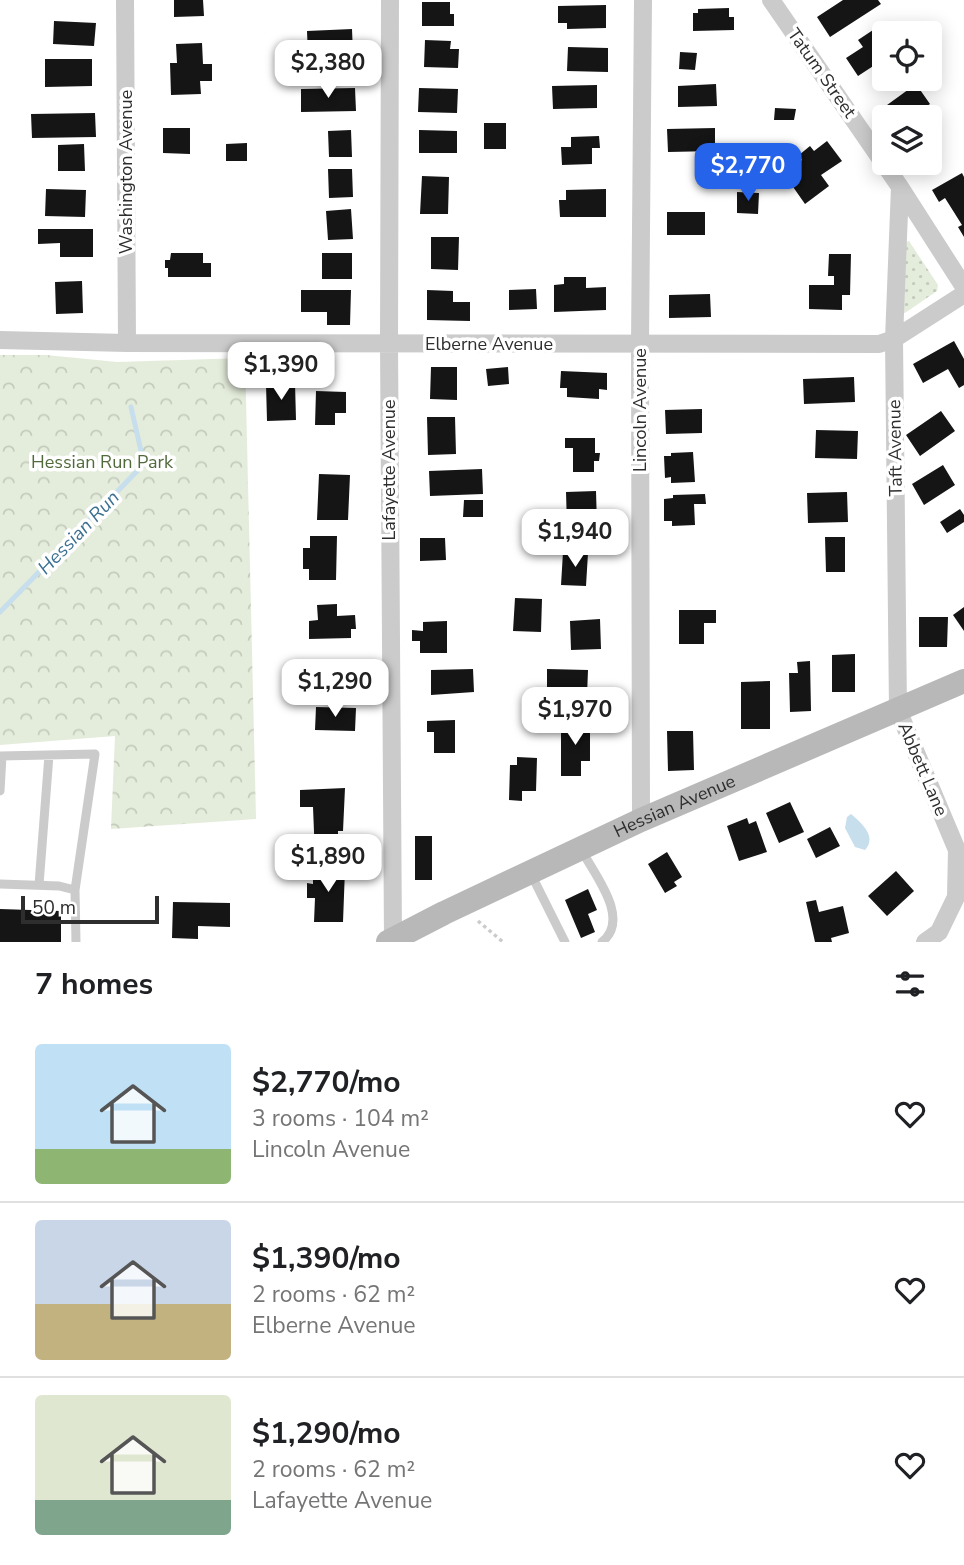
<!DOCTYPE html>
<meta charset="utf-8">
<style>
:root{--surface:#fff;--page:#f6f6f6;--text:#202124;--muted:#757577;--line:#e0e0e0;--accent:#2563eb}
body{margin:0;font-family:"Nunito Sans",sans-serif;background:var(--page);color:var(--text);height:100vh;display:flex;flex-direction:column;font-size:26px;white-space:nowrap}
*{box-sizing:border-box;margin:0}
p{font-size:23px;color:var(--muted)}
.icon{flex:none;width:38px;height:38px;fill:none;stroke:currentColor;stroke-width:2;stroke-linecap:round;stroke-linejoin:round}
.map{position:relative;height:942px;overflow:hidden}
.drawer{display:flex;flex-direction:column;background:var(--surface);flex:1}
.drawer>*{flex:none}
.tools{position:absolute;left:872px;top:21px;display:grid;gap:14px}
.tools a{display:grid;place-items:center;width:70px;height:70px;border-radius:7px;background:var(--surface);box-shadow:0 4px 18px #0003;font-size:35px}
.scale{position:absolute;left:21px;bottom:18px;width:138px;box-sizing:border-box;padding-left:7px;border:4px solid #2e2e2e;border-top:0;font-size:19px;line-height:24px;white-space:nowrap;color:#2e2e2e;-webkit-text-stroke:5px #fff;paint-order:stroke}
.price{position:absolute;translate:-50% -60px;padding:0 16px;border-radius:14px;background:#fff;color:#222;font-size:23px;line-height:46px;filter:drop-shadow(0 2px 4px #0008)}
.price::after{content:'';position:absolute;left:50%;top:42px;width:21px;height:16px;margin-left:-10px;background:inherit;clip-path:polygon(0 0,100% 0,50% 100%)}
.price.current{background:var(--accent);color:#fff}
ul{padding:0;list-style:none}
li{display:flex;align-items:center;gap:21px;height:175px;padding:0 35px}
li+li{border-top:2px solid var(--line)}
li span{display:grid;place-items:center;flex:none;width:196px;height:140px;border-radius:7px;color:#555}
li>.icon{margin-inline-start:auto}
span .icon{width:84px;height:84px;fill:#fffc;stroke-width:1}
li b{font-size:30px}
h2{display:flex;justify-content:space-between;align-items:center;height:84px;padding:0 35px;font-size:30px}
.map>svg:first-child{display:block}
.grass{fill:url(#grass-dots)}
.forest{fill:url(#forest-crowns)}
.water{fill:#c7deec}
.lines{fill:none;stroke-linecap:round;stroke-linejoin:round}
.stream{stroke:#c7deec;stroke-width:5}
.building{fill:#151515}
.path{stroke:#cbcbcb;stroke-width:3.5;stroke-dasharray:3.5 3.5;stroke-linecap:butt}
.lane{stroke:#cbcbcb;stroke-width:9}
.street{stroke:#cbcbcb;stroke-width:18}
.secondary{stroke:#b8b8b8;stroke-width:24}
.labels{text-anchor:middle;stroke-width:7;stroke-linejoin:round;paint-order:stroke}
.street-label{font-size:18px;fill:#2e2e2e;stroke:#fff}
.park-label{font-size:18px;fill:#516a3b;stroke:#fff}
.water-label{font-size:19px;font-style:italic;fill:#3b7091;stroke:#fff}
</style>
<div class="map">
<svg width="964" height="942" viewBox="0 0 964 942">
<defs>
<pattern id="grass-dots" width="8" height="8" patternUnits="userSpaceOnUse" patternTransform="scale(1.75)"><rect width="8" height="8" fill="#e4ecdb"/><path d="M2 2h.1M6 6h.1" fill="none" stroke="#c4cbbc" stroke-width="1.8" stroke-linecap="round"/></pattern>
<pattern id="forest-crowns" width="20" height="18" patternUnits="userSpaceOnUse" patternTransform="scale(1.75)"><rect width="20" height="18" fill="#e4ecdb"/><path d="M2 6a3 3 0 1 1 6 0M12 15a3 3 0 1 1 6 0" fill="none" stroke="#c4cbbc"/></pattern>
</defs>
<rect width="100%" height="100%" fill="#fff"/>
<path class="grass" d="M 909,241 L 938,285 L 937,291 L 905,313 L 900,311 L 901,244 Z"/>
<path class="forest" d="M 0,355 L 46,355 L 117,362 L 245,358 L 256,819 L 111,829 L 115,736 L 0,745 Z"/>
<path class="water" d="M 851,814 C 860,822 878,836 865,850 L 855,847 L 845,828 L 847,817 Z"/>
<g class="lines">
<path class="stream" d="M 0,612 L 144,464 L 131,407"/>
</g>
<path class="building" d="M 174,0 L 203,0 L 204,16 L 174,17 Z
M 843,0 L 878,0 L 881,4 L 830,37 L 817,17 Z
M 422,2 L 450,2 L 450,14 L 454,14 L 454,26 L 422,26 Z
M 606,5 L 606,28 L 567,29 L 567,23 L 558,23 L 558,6 Z
M 729,8 L 729,17 L 734,17 L 734,30 L 693,31 L 693,13 L 698,13 L 698,9 Z
M 54,21 L 96,23 L 94,46 L 53,44 Z
M 352,29 L 353,54 L 308,56 L 307,31 Z
M 873,30 L 884,46 L 884,59 L 858,76 L 846,58 L 863,47 L 858,40 Z
M 425,40 L 451,41 L 450,49 L 459,49 L 458,68 L 424,67 Z
M 202,43 L 203,64 L 212,64 L 212,81 L 200,81 L 201,94 L 171,95 L 170,63 L 177,63 L 176,44 Z
M 568,47 L 608,48 L 608,72 L 567,71 Z
M 680,52 L 697,53 L 695,70 L 679,69 Z
M 45,59 L 92,59 L 92,86 L 45,87 Z
M 716,84 L 717,106 L 678,107 L 678,86 Z
M 916,84 L 930,104 L 911,117 L 884,117 L 884,124 L 876,113 Z
M 597,85 L 597,108 L 553,109 L 552,86 Z
M 355,88 L 356,111 L 301,112 L 301,89 Z
M 419,88 L 458,89 L 457,113 L 418,112 Z
M 775,108 L 796,109 L 794,120 L 774,120 Z
M 95,113 L 96,137 L 32,138 L 31,114 Z
M 484,123 L 506,123 L 506,149 L 484,149 Z
M 163,128 L 190,128 L 190,154 L 163,153 Z
M 715,128 L 715,151 L 668,152 L 667,129 Z
M 351,130 L 352,157 L 329,157 L 328,131 Z
M 419,130 L 457,131 L 457,153 L 419,153 Z
M 599,136 L 600,148 L 592,148 L 592,164 L 562,165 L 561,147 L 571,147 L 571,137 Z
M 827,141 L 842,161 L 821,175 L 829,186 L 805,204 L 784,174 L 802,160 L 799,155 L 810,146 L 814,151 Z
M 247,143 L 247,161 L 226,161 L 226,144 Z
M 84,144 L 85,171 L 58,171 L 58,145 Z
M 328,169 L 352,169 L 353,197 L 329,198 Z
M 962,173 L 964,177 L 964,237 L 958,227 L 962,225 L 945,198 L 939,202 L 932,190 Z
M 422,176 L 449,177 L 448,214 L 420,214 Z
M 46,189 L 86,190 L 85,217 L 45,216 Z
M 606,189 L 606,217 L 560,217 L 559,200 L 566,200 L 566,190 Z
M 737,192 L 759,193 L 758,214 L 737,213 Z
M 351,209 L 353,239 L 328,240 L 326,211 Z
M 667,212 L 705,212 L 705,235 L 667,235 Z
M 38,229 L 93,229 L 93,257 L 60,257 L 60,243 L 38,244 Z
M 431,237 L 459,237 L 458,270 L 431,269 Z
M 171,253 L 203,253 L 203,263 L 211,263 L 211,277 L 168,277 L 168,268 L 165,268 L 165,260 L 170,260 Z
M 322,253 L 352,253 L 352,279 L 322,279 Z
M 829,254 L 851,254 L 850,295 L 842,295 L 842,310 L 809,309 L 809,285 L 834,285 L 834,276 L 828,276 Z
M 564,277 L 586,277 L 586,288 L 606,287 L 606,310 L 554,312 L 554,285 L 564,284 Z
M 82,281 L 83,313 L 56,314 L 55,282 Z
M 536,289 L 537,309 L 509,310 L 509,290 Z
M 301,290 L 351,290 L 350,325 L 327,325 L 327,312 L 301,312 Z
M 427,290 L 453,291 L 453,302 L 470,302 L 470,321 L 427,320 Z
M 710,294 L 711,317 L 669,318 L 669,295 Z
M 954,341 L 964,359 L 964,385 L 959,388 L 948,369 L 923,383 L 913,364 Z
M 431,367 L 457,367 L 457,400 L 430,399 Z
M 508,367 L 509,384 L 488,386 L 486,369 Z
M 561,371 L 607,373 L 607,390 L 599,389 L 599,399 L 567,397 L 567,388 L 560,388 Z
M 854,377 L 855,402 L 804,404 L 803,379 Z
M 295,383 L 296,420 L 267,421 L 266,384 Z
M 316,391 L 346,392 L 346,413 L 335,413 L 335,425 L 315,425 Z
M 702,409 L 702,433 L 666,434 L 665,410 Z
M 941,411 L 955,431 L 920,456 L 906,435 Z
M 427,417 L 455,417 L 456,454 L 428,455 Z
M 816,430 L 858,431 L 857,459 L 815,458 Z
M 565,438 L 595,438 L 595,453 L 600,453 L 599,461 L 594,461 L 594,472 L 573,472 L 573,448 L 565,448 Z
M 693,452 L 695,482 L 671,483 L 671,477 L 665,478 L 664,456 L 671,456 L 671,453 Z
M 943,465 L 955,485 L 924,505 L 912,484 Z
M 482,469 L 483,494 L 430,496 L 429,471 Z
M 319,474 L 350,475 L 348,520 L 317,520 Z
M 596,491 L 597,524 L 567,525 L 566,492 Z
M 847,492 L 848,522 L 808,523 L 807,493 Z
M 705,494 L 706,504 L 694,504 L 695,525 L 672,526 L 672,521 L 664,521 L 664,499 L 673,498 L 673,495 Z
M 464,500 L 483,500 L 483,517 L 463,517 Z
M 960,509 L 964,515 L 964,522 L 947,533 L 940,522 Z
M 310,536 L 337,536 L 336,580 L 309,580 L 309,569 L 303,569 L 303,548 L 310,548 Z
M 825,537 L 845,537 L 845,572 L 826,572 Z
M 420,538 L 445,538 L 446,560 L 420,561 Z
M 563,552 L 588,553 L 586,586 L 561,585 Z
M 515,598 L 542,599 L 541,632 L 513,631 Z
M 337,604 L 337,616 L 355,615 L 356,629 L 351,629 L 351,638 L 309,639 L 309,621 L 318,620 L 317,605 Z
M 964,607 L 964,631 L 953,615 Z
M 679,610 L 716,610 L 716,623 L 704,623 L 704,644 L 679,644 Z
M 919,617 L 948,617 L 947,647 L 919,647 Z
M 600,619 L 601,649 L 571,650 L 570,621 Z
M 447,621 L 447,653 L 420,653 L 420,641 L 412,641 L 412,630 L 423,631 L 423,622 Z
M 855,654 L 855,692 L 832,692 L 832,655 Z
M 342,659 L 342,688 L 324,688 L 324,678 L 310,679 L 310,660 Z
M 810,661 L 811,711 L 790,712 L 789,673 L 798,673 L 797,662 Z
M 473,669 L 474,692 L 431,695 L 431,670 Z
M 547,669 L 588,670 L 587,696 L 547,696 Z
M 770,681 L 770,729 L 741,729 L 741,682 Z
M 316,707 L 356,708 L 355,731 L 315,730 Z
M 455,720 L 455,753 L 434,753 L 434,732 L 427,732 L 427,721 Z
M 561,721 L 590,721 L 590,761 L 581,761 L 581,776 L 561,776 Z
M 667,731 L 693,731 L 694,770 L 668,771 Z
M 517,757 L 537,758 L 536,791 L 522,791 L 522,801 L 509,800 L 510,765 L 517,765 Z
M 345,788 L 343,831 L 338,831 L 338,857 L 315,857 L 313,807 L 300,807 L 300,790 Z
M 790,802 L 804,832 L 779,843 L 766,813 Z
M 747,818 L 749,824 L 756,821 L 767,852 L 739,861 L 727,826 Z
M 830,827 L 840,846 L 816,858 L 807,839 Z
M 415,836 L 432,836 L 432,880 L 415,880 Z
M 667,852 L 682,877 L 674,882 L 677,886 L 665,893 L 648,864 Z
M 313,868 L 345,869 L 343,922 L 314,922 L 315,898 L 307,898 L 307,883 L 313,884 Z
M 896,871 L 914,891 L 887,916 L 868,896 Z
M 588,889 L 597,910 L 588,914 L 595,932 L 581,938 L 565,900 Z
M 816,900 L 819,912 L 843,906 L 849,933 L 831,938 L 832,942 L 815,942 L 806,902 Z
M 173,902 L 230,903 L 230,927 L 198,926 L 198,939 L 172,938 Z
M 0,909 L 61,911 L 61,942 L 0,942 Z"/>
<g class="lines">
<path class="path" d="M 478,921 L 503,942"/>
<path class="lane" d="M 0,756 L 95,754 L 75,890 L 76,942
M 0,791 L 2,756
M 582,851 C 595,875 631,919 602,942
M 531,874 L 565,942
M 0,884 L 59,886 L 75,890
M 39,885 L 49,755"/>
<path class="street" d="M 125,0 L 127,343
M 390,0 L 389,343 L 393,939
M 771,0 L 900,187 L 964,287
M 900,187 L 894,339 L 898,710 L 957,850 L 956,897 L 939,932 L 925,942
M 0,340 L 127,343 L 879,344 L 894,339 L 964,294
M 641,820 L 640,345 L 643,0"/>
<path class="secondary" id="s1" d="M 388,942 L 444,913 L 641,820 L 964,681"/>
</g>
<g class="labels">
<g class="street-label">
<text transform="translate(822 73) rotate(55)" y="6">Tatum Street</text>
<text transform="translate(126 172) rotate(-90)" y="6">Washington Avenue</text>
<text x="489" y="350">Elberne Avenue</text>
<text transform="translate(640 410) rotate(-90)" y="6">Lincoln Avenue</text>
<text transform="translate(895 448) rotate(-91)" y="6">Taft Avenue</text>
<text transform="translate(389 470) rotate(-90)" y="6">Lafayette Avenue</text>
<text transform="translate(923 769) rotate(67)" y="6">Abbett Lane</text>
<text dy="6" stroke="none"><textPath href="#s1" startOffset="317">Hessian Avenue</textPath></text>
</g>
<g class="park-label">
<text x="102" y="468">Hessian Run Park</text>
</g>
<g class="water-label">
<text transform="translate(78 532) rotate(-46)" y="7">Hessian Run</text>
</g>
</g>
</svg>
<div class="tools">
<a><svg class="icon" aria-label="locate" viewBox="0 0 24 24"><circle cx="12" cy="12" r="6"/><path d="M12 2v4M12 18v4M2 12h4M18 12h4"/></svg></a>
<a><svg class="icon" aria-label="layers" viewBox="0 0 24 24"><path d="M12 4l9 5-9 5-9-5zM3 14l9 5 9-5"/></svg></a>
</div>
<div class="scale">50 m</div>
<b class="price" style="left:328px;top:100px">$2,380</b>
<b class="price current" style="left:748px;top:203px">$2,770</b>
<b class="price" style="left:281px;top:402px">$1,390</b>
<b class="price" style="left:575px;top:569px">$1,940</b>
<b class="price" style="left:335px;top:719px">$1,290</b>
<b class="price" style="left:575px;top:747px">$1,970</b>
<b class="price" style="left:328px;top:894px">$1,890</b>
</div>
<section class="drawer">
<h2>7 homes<svg class="icon" aria-label="filters" viewBox="0 0 24 24"><path d="M4 7h16M4 17h16"/><circle cx="9" cy="7" r="2"/><circle cx="15" cy="17" r="2"/></svg></h2>
<ul>
<li><span style="background:linear-gradient(#bfe0f5 75%,#8fb573 0)"><svg class="icon" aria-label="home" viewBox="0 0 24 24"><path d="M3 11l9-7 9 7M6 9v11h12V9"/></svg></span><div><b>$2,770/mo</b><p>3 rooms · 104 m²</p><p>Lincoln Avenue</p></div><svg class="icon" aria-label="heart" viewBox="0 0 24 24"><path d="M12 20l-8-8c-3-5 5-10 8-4 3-6 11-1 8 4z"/></svg></li>
<li><span style="background:linear-gradient(#c9d6e8 60%,#c2b280 0)"><svg class="icon" aria-label="home" viewBox="0 0 24 24"><path d="M3 11l9-7 9 7M6 9v11h12V9"/></svg></span><div><b>$1,390/mo</b><p>2 rooms · 62 m²</p><p>Elberne Avenue</p></div><svg class="icon" aria-label="heart" viewBox="0 0 24 24"><path d="M12 20l-8-8c-3-5 5-10 8-4 3-6 11-1 8 4z"/></svg></li>
<li><span style="background:linear-gradient(#dfe7d0 75%,#7fa58c 0)"><svg class="icon" aria-label="home" viewBox="0 0 24 24"><path d="M3 11l9-7 9 7M6 9v11h12V9"/></svg></span><div><b>$1,290/mo</b><p>2 rooms · 62 m²</p><p>Lafayette Avenue</p></div><svg class="icon" aria-label="heart" viewBox="0 0 24 24"><path d="M12 20l-8-8c-3-5 5-10 8-4 3-6 11-1 8 4z"/></svg></li>
</ul>
</section>
